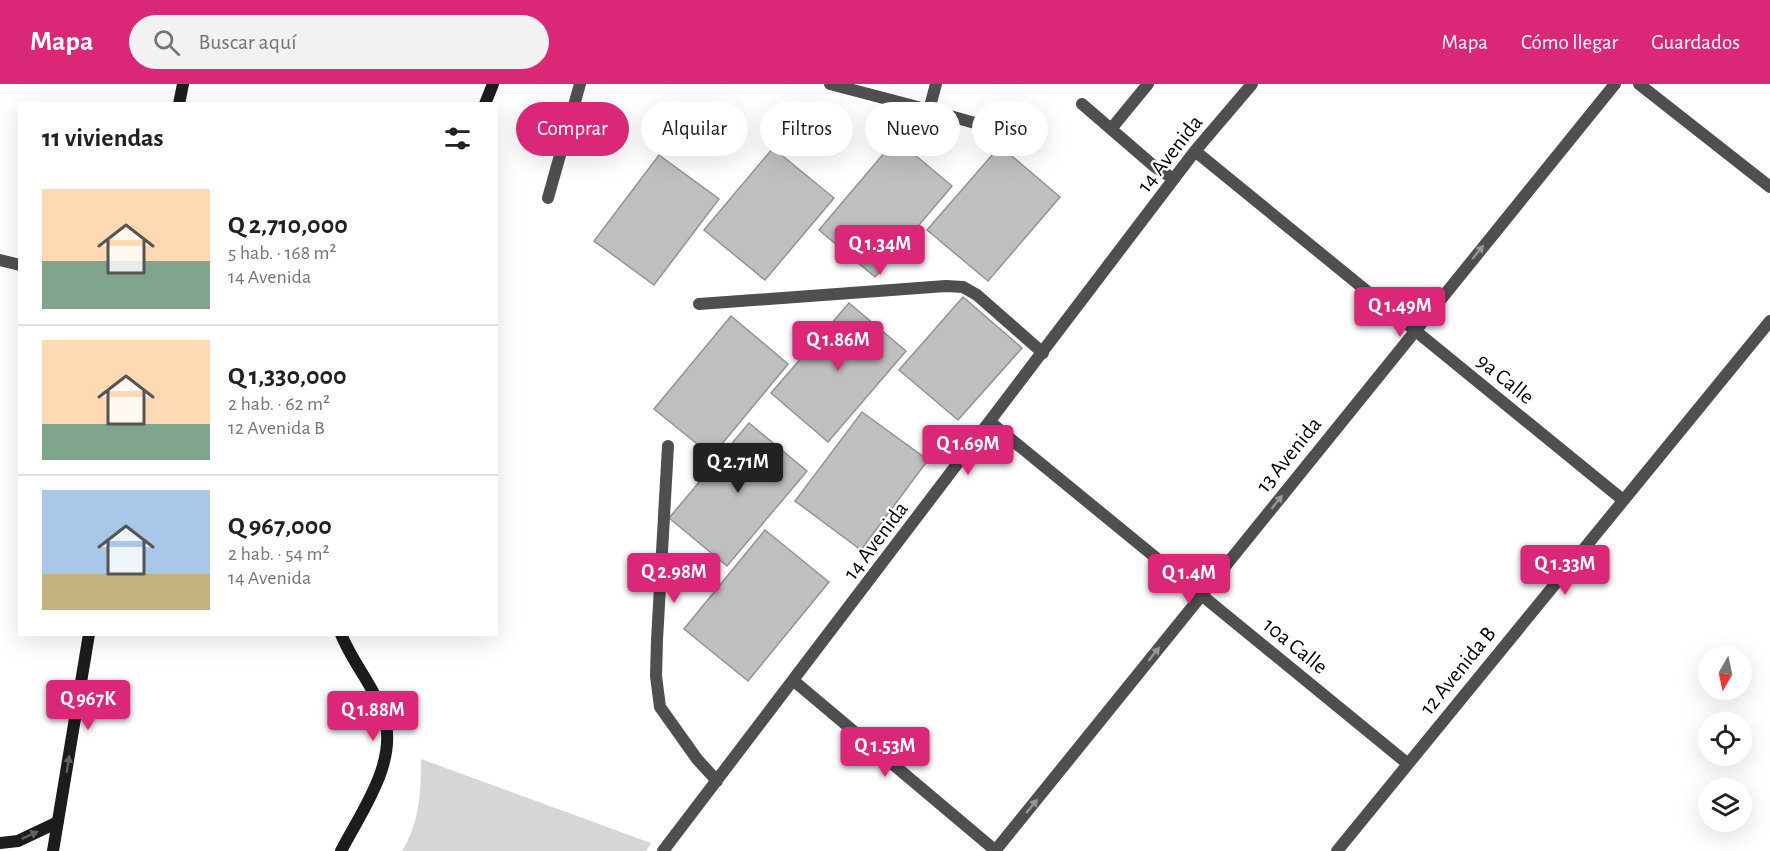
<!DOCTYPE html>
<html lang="es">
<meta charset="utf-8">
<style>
:root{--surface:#fff;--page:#f2f2f2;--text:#202124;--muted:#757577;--line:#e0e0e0;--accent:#db2777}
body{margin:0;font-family:"Alegreya Sans",sans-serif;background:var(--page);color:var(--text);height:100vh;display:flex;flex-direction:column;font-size:22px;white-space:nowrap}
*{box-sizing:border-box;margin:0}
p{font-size:20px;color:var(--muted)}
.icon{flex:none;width:33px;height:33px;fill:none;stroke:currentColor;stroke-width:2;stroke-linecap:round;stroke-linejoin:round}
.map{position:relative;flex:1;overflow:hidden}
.details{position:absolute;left:18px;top:18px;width:480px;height:534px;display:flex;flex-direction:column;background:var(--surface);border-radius:0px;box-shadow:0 6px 24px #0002}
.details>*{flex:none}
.hud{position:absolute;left:516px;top:18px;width:570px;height:54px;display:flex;gap:12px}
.needle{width:39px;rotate:189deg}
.buttons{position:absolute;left:1698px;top:562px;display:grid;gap:12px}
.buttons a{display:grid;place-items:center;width:54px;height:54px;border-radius:50%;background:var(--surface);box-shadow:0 6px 24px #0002;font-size:30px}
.price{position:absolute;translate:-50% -51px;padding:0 14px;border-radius:6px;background:var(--accent);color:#fff;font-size:20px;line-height:39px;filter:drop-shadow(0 2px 3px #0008)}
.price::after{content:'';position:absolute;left:50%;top:36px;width:18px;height:14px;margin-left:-9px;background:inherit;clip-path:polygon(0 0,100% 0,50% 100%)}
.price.current{background:#222;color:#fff}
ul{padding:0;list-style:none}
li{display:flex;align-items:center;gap:18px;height:150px;padding:0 24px}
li+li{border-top:2px solid var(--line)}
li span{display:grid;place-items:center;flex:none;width:168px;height:120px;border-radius:0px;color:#555}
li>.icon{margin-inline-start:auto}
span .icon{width:72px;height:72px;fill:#fffc;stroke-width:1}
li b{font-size:26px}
h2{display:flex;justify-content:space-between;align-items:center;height:72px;padding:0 24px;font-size:26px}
.pill{padding:0 21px;border-radius:27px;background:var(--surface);box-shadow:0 6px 24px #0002;font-size:21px;line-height:54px}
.pill.current{background:var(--accent);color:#fff}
header{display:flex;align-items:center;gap:36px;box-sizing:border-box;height:84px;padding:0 30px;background:var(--accent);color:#fff}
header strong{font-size:28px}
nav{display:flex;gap:33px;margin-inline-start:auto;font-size:21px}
.search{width:420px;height:54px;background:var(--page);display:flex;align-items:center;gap:15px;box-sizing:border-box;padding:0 21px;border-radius:33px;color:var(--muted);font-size:22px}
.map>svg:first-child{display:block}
.green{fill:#d6d6d6}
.building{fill:#bfbfbf;stroke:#939393;stroke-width:1.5}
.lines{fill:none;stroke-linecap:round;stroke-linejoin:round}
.lane{stroke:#4f4f4f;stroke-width:12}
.street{stroke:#4f4f4f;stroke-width:12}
.secondary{stroke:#1c1c1c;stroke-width:12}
.oneway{fill:#959595}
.oneway2{fill:#606060}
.labels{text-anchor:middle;stroke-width:4.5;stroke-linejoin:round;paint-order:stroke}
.street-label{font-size:22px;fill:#000;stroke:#fff}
</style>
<header>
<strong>Mapa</strong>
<div class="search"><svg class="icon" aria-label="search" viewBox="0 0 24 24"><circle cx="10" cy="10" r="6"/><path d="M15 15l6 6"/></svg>Buscar aquí</div>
<nav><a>Mapa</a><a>Cómo llegar</a><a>Guardados</a></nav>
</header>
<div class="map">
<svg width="1770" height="767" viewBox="0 0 1770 767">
<rect width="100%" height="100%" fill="#fff"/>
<path class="green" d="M 421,675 L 651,759 L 646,767 L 402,767 C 420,738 421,707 421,675 Z"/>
<path class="building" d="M 896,55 L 952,102 L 875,193 L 819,146 Z
M 1000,62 L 1060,113 L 988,197 L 927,146 Z
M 773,64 L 834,114 L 765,196 L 704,146 Z
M 659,71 L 719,115 L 654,201 L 594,157 Z
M 963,213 L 1022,264 L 958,336 L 899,286 Z
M 849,219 L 906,267 L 828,358 L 771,309 Z
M 731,232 L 788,280 L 712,372 L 654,325 Z
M 862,328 L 928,376 L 861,466 L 795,417 Z
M 749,339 L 807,387 L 727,482 L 669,434 Z
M 765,446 L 829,498 L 748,597 L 684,545 Z"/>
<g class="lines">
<path class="lane" d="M 929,26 L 1010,49"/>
<path class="street" d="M 830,0 L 929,26 L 936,0
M 1639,0 L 1770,103
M 1082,20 L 1155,83 L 1174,95
M 1111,45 L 1148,0
M 1195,67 L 1623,416
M 548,114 L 580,0
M 0,176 L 20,181
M 699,220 L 946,202 L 963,203 L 977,211 L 1043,269
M 990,338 L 1408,680
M 668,362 L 657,556 L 656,592 L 660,623 L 697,675 L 717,697
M 794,597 L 996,767
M 663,767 L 1195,67 L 1252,0
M 995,767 L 1615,0
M 1337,767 L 1770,237"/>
<path class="secondary" d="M 179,20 L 183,0
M 485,20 L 493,0
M 341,550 C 352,578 373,601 383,629 C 400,676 362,726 341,767
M 0,759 L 18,757 L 58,738
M 53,767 L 89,550"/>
</g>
<defs><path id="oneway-solid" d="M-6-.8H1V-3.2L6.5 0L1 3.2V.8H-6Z" transform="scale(1.5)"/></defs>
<g class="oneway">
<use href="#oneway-solid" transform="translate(1478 168) rotate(-51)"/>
<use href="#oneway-solid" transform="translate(1277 418) rotate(-51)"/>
<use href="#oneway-solid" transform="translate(1154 570) rotate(-51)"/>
<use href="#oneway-solid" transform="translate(1032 722) rotate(-51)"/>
</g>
<g class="oneway2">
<use href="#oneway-solid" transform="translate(68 680) rotate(-81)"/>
<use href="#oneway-solid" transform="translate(30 751) rotate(-25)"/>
</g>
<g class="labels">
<g class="street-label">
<text transform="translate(1169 69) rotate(-52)" y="8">14 Avenida</text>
<text transform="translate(1506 294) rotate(39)" y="8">9a Calle</text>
<text transform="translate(1288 370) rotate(-51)" y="8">13 Avenida</text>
<text transform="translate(875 456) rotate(-53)" y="8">14 Avenida</text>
<text transform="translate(1296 561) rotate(39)" y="8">10a Calle</text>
<text transform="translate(1457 586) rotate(-51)" y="8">12 Avenida B</text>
</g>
</g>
</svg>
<div class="buttons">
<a><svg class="needle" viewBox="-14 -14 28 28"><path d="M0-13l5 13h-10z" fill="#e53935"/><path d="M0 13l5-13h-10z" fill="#757577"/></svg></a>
<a><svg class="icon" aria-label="locate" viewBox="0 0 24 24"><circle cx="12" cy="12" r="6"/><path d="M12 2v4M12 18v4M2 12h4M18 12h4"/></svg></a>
<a><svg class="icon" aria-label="layers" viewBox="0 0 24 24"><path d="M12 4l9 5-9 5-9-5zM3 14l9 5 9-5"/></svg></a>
</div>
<b class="price" style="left:880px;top:192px">Q 1.34M</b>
<b class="price" style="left:1400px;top:254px">Q 1.49M</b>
<b class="price" style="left:838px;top:288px">Q 1.86M</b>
<b class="price" style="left:968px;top:392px">Q 1.69M</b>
<b class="price current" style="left:738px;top:410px">Q 2.71M</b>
<b class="price" style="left:1565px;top:512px">Q 1.33M</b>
<b class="price" style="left:674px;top:520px">Q 2.98M</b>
<b class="price" style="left:1189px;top:521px">Q 1.4M</b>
<b class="price" style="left:88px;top:647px">Q 967K</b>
<b class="price" style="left:373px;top:658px">Q 1.88M</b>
<b class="price" style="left:885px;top:694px">Q 1.53M</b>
<div class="hud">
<a class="pill current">Comprar</a>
<a class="pill">Alquilar</a>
<a class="pill">Filtros</a>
<a class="pill">Nuevo</a>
<a class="pill">Piso</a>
</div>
<section class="details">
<h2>11 viviendas<svg class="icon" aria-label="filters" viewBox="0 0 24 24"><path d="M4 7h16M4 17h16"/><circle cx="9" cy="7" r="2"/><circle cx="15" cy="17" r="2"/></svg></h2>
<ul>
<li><span style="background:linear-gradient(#ffd9b3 60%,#7fa58c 0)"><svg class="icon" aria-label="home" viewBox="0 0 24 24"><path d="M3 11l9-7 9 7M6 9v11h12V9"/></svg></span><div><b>Q 2,710,000</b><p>5 hab. · 168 m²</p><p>14 Avenida</p></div></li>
<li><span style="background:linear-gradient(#ffd9b3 70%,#7fa58c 0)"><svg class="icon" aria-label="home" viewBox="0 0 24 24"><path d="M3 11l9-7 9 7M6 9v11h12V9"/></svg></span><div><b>Q 1,330,000</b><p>2 hab. · 62 m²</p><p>12 Avenida B</p></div></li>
<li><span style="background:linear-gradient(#a9c7e8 70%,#c2b280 0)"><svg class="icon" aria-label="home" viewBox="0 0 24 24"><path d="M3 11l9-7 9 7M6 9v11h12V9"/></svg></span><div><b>Q 967,000</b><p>2 hab. · 54 m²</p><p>14 Avenida</p></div></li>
</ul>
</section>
</div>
